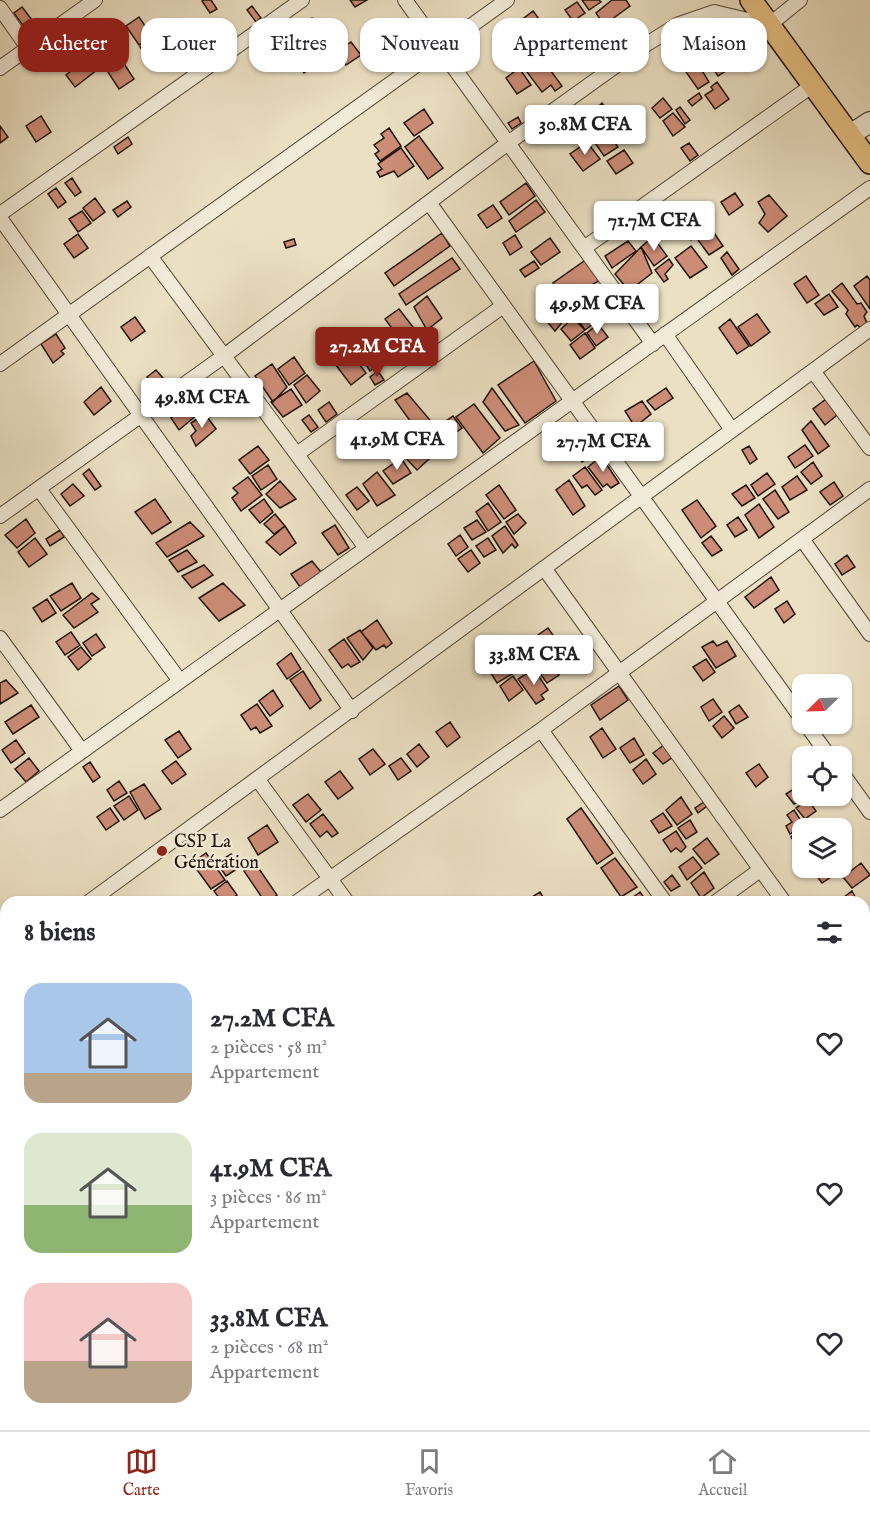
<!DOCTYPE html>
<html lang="fr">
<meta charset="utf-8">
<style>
:root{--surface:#fff;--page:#f7f7f7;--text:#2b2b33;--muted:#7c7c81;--line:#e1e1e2;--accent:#8f2418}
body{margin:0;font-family:"IM FELL English",serif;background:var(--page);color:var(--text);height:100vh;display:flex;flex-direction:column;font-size:22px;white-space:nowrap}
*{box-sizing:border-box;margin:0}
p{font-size:20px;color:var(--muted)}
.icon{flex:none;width:33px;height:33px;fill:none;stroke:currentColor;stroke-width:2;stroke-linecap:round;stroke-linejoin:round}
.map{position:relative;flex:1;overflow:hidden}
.details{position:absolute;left:0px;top:896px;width:870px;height:536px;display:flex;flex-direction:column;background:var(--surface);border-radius:18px 18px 0 0;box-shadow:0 2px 4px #0004}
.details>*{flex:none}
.hud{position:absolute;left:18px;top:18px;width:834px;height:54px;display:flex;gap:12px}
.needle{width:39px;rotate:247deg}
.tools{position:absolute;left:792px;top:674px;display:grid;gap:12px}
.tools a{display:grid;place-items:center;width:60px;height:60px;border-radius:12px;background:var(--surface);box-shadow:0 2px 4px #0004;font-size:30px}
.price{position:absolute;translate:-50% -51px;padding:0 14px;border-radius:6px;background:#fff;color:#222;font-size:20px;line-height:39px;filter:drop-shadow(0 2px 3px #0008)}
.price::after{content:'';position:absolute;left:50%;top:36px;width:18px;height:14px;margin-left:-9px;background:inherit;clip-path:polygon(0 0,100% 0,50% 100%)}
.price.active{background:var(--accent);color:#fff}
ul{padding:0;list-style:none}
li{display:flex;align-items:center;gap:18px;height:150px;padding:0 24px}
li span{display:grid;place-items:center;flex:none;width:168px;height:120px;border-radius:18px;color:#555}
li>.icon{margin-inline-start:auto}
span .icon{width:72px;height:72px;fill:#fffc;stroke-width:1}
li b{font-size:26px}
h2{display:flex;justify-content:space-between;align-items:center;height:72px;padding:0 24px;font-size:26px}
.chip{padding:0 21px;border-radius:18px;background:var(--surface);box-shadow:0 2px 4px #0004;font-size:21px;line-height:54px}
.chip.active{background:var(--accent);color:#fff}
.tab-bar{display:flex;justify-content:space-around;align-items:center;height:84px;border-top:2px solid var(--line);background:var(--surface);font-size:16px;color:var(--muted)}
.tab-bar a{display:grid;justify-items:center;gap:3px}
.tab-bar .active{color:var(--accent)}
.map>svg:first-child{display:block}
.building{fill:#cc8c77;stroke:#201307;stroke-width:1.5}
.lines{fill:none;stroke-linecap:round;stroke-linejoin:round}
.street-casing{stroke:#534636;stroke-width:16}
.secondary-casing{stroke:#201307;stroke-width:22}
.primary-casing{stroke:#201307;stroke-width:24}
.street{stroke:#f2ebd8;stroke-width:14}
.secondary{stroke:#f2ebd8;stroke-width:20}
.primary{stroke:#e6c082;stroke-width:21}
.poi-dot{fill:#8f2418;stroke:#f2ebd8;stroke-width:2}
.labels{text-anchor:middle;stroke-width:4.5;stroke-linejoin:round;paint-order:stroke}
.poi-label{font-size:18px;fill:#201307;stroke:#f2ebd8;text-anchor:start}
</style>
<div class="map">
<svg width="870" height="1430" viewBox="0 0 870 1430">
<rect width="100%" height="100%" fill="#ebe0c3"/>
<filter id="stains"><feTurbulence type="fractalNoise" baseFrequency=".00333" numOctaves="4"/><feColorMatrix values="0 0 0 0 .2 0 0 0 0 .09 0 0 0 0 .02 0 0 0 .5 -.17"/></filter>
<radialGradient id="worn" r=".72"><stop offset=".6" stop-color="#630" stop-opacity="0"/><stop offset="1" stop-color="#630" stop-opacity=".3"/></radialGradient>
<path class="building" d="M 204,0 L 211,0 L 217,9 L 210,13 L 202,1 Z
M 350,0 L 367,0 L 355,7 Z
M 582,0 L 599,0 L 601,2 L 589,10 Z
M 612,0 L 626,0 L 630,6 L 604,25 L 596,13 Z
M 577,2 L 585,13 L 573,21 L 565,10 Z
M 252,6 L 261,18 L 256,22 L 247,10 Z
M 22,7 L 32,20 L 24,27 L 14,13 Z
M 533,11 L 552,36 L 536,48 L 520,27 L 527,22 L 524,18 Z
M 139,17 L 152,36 L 139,45 L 126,26 Z
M 312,18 L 334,50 L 323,57 L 301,25 Z
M 155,36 L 160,42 L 155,47 L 160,54 L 150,61 L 140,47 Z
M 553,40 L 567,57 L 554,68 L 540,51 Z
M 351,42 L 361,55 L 346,65 L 337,52 Z
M 716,44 L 732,67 L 718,76 L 703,53 Z
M 537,52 L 562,86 L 555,91 L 551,85 L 542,92 L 521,64 Z
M 93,54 L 102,66 L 75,87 L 66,75 Z
M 305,54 L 313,66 L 304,73 L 295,60 Z
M 684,56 L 687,61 L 692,58 L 693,63 L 684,70 L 677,60 Z
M 121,59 L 134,79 L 119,89 L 106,69 Z
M 698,64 L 709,82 L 698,89 L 686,72 Z
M 519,68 L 531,85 L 517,94 L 506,78 Z
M 717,82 L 729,99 L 715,109 L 705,95 L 713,90 L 711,87 Z
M 699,93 L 702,98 L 692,106 L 688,101 Z
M 663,98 L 672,109 L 660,118 L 652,108 Z
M 602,103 L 612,116 L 603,122 L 594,110 Z
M 680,107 L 690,120 L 685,124 L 676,110 Z
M 424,109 L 433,123 L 414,136 L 404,123 Z
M 673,113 L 685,127 L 673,136 L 663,121 Z
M 624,114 L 638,132 L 626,142 L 612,123 Z
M 41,116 L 51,132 L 36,142 L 26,126 Z
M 518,117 L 521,123 L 512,129 L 508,123 Z
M 0,126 L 8,137 L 0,143 Z
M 389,128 L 401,146 L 380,161 L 375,154 L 379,151 L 374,145 L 384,138 L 381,134 Z
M 605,128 L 618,147 L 604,156 L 591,137 Z
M 419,136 L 443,168 L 428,179 L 405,147 Z
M 128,137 L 132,144 L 118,154 L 114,147 Z
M 587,142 L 600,159 L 583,171 L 570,154 Z
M 689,143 L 698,155 L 690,161 L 681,148 Z
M 401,148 L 414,166 L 398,177 L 394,171 L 380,177 L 377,172 L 382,169 L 378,164 Z
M 624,150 L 633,163 L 616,174 L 607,161 Z
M 72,178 L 81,192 L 75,196 L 65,183 Z
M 526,183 L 535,196 L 509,215 L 500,202 Z
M 56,188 L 66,202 L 58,208 L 48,194 Z
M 735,193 L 743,205 L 729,215 L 721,202 Z
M 769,195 L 787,216 L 768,232 L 759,223 L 765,214 L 758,202 Z
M 95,198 L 105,212 L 93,221 L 83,208 Z
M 536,200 L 545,212 L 516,232 L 509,221 Z
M 127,201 L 131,207 L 118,217 L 113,210 Z
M 493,205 L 502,218 L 487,228 L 478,215 Z
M 82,211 L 91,223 L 78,232 L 69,219 Z
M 702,215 L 710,227 L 691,240 L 683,227 Z
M 712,230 L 723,246 L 709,255 L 698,240 Z
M 442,233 L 450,246 L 394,286 L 385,273 Z
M 78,234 L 88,248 L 74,258 L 64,244 Z
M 515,235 L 522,247 L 510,255 L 503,243 Z
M 653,237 L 667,256 L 654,266 L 641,247 Z
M 550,238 L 560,252 L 541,265 L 531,252 Z
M 294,239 L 296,245 L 286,248 L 284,242 Z
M 628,241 L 636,251 L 612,268 L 605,256 Z
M 691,246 L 707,267 L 690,278 L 675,258 Z
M 641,247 L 652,273 L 629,291 L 615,274 Z
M 727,252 L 739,269 L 732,275 L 721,258 Z
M 452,258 L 460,269 L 406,305 L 399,294 Z
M 587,259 L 602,279 L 566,300 L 553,283 Z
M 669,259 L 673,265 L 665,274 L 668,279 L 664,282 L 655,270 Z
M 534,261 L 539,268 L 525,277 L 520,270 Z
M 806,276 L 819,295 L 807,303 L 794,284 Z
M 867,276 L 870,280 L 870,309 L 854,286 Z
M 842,283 L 857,304 L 861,303 L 867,312 L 864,316 L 867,323 L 861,328 L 857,325 L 855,327 L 846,314 L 848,310 L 832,291 Z
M 591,286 L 608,313 L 585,330 L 568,305 Z
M 829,294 L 838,307 L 824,315 L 815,304 Z
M 427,296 L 442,318 L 427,330 L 414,307 Z
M 559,303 L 569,314 L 555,331 L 545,319 Z
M 399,309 L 413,327 L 399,338 L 385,319 Z
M 757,314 L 770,332 L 751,346 L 738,327 Z
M 135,317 L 145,331 L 131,341 L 121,327 Z
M 573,318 L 585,330 L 571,341 L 561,329 Z
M 730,319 L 749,346 L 737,354 L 719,328 Z
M 598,324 L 608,337 L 596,346 L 587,333 Z
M 371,332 L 386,360 L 370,371 L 353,344 Z
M 585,333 L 595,348 L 580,359 L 570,345 Z
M 56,334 L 65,348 L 61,351 L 64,354 L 53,363 L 41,344 Z
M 411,339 L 421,353 L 414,358 L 404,344 Z
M 346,347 L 366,373 L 351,385 L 332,360 Z
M 294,357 L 305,373 L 289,385 L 278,369 Z
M 534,361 L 556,401 L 525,423 L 498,385 Z
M 272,364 L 287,387 L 273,402 L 255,376 Z
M 156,370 L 163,378 L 154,385 L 147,377 Z
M 378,371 L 384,380 L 375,385 L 370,377 Z
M 307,375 L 320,391 L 306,403 L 294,385 Z
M 210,386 L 221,401 L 208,409 L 198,393 Z
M 101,387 L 111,401 L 94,415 L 84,402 Z
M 492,388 L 519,425 L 505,431 L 483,402 Z
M 666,388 L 673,398 L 655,410 L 647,401 Z
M 291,389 L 302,405 L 283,417 L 271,402 Z
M 407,393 L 435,426 L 421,436 L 395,400 Z
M 196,398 L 200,404 L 194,409 L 199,413 L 179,430 L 171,418 Z
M 826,399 L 837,415 L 825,425 L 813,409 Z
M 642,401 L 651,414 L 635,427 L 625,411 Z
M 329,402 L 337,414 L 326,422 L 318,410 Z
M 474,404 L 500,438 L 483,453 L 456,417 Z
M 205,414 L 216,429 L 196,446 L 191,436 L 196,431 L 191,423 Z
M 309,415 L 318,427 L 311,432 L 302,420 Z
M 453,416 L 462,428 L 448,438 L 439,426 Z
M 811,421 L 829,446 L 818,454 L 802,430 Z
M 437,429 L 450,443 L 429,455 L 416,442 Z
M 584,436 L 596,453 L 582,462 L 572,445 Z
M 418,445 L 429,459 L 417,470 L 403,455 Z
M 805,445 L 813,456 L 795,468 L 788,457 Z
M 258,446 L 269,460 L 250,474 L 239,460 Z
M 749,446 L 757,459 L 750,464 L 742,450 Z
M 601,456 L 619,483 L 611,488 L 607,484 L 603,487 L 588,467 Z
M 401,458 L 411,473 L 393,484 L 383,471 Z
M 813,462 L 822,476 L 811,484 L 801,472 Z
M 268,465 L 277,479 L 261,490 L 252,476 Z
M 585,467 L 602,490 L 595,495 L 587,485 L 582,488 L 573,476 Z
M 89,469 L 101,486 L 95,490 L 83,474 Z
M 377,472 L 395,495 L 377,506 L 363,484 Z
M 767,473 L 775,484 L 758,496 L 751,485 Z
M 797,476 L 807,490 L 790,500 L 782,487 Z
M 248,477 L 262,495 L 241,511 L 232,498 L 238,493 L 233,488 Z
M 569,480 L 585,506 L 573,515 L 556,490 Z
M 280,481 L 296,499 L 280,508 L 266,494 Z
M 834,482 L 843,496 L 830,505 L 820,492 Z
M 73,484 L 84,496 L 70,506 L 61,494 Z
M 499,485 L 516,510 L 504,519 L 486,495 Z
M 746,485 L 755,498 L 742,506 L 732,494 Z
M 357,487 L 369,501 L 357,510 L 346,495 Z
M 775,490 L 789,512 L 778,519 L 763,499 Z
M 155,499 L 171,522 L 152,534 L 135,512 Z
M 264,499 L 273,512 L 260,523 L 249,510 Z
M 697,500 L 716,526 L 701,538 L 682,510 Z
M 488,503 L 501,522 L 488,531 L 476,512 Z
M 759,504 L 774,527 L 759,538 L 745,515 Z
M 275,514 L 285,526 L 274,534 L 264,524 Z
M 518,514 L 526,523 L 514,534 L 506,522 Z
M 738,517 L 747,530 L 735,537 L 727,525 Z
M 26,519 L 35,533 L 17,548 L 5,535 Z
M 477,520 L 486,532 L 472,540 L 464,528 Z
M 190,522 L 204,536 L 167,557 L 156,543 Z
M 335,525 L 349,548 L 338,555 L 322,533 Z
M 285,526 L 296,543 L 280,555 L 266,542 Z
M 505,526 L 518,545 L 515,548 L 512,544 L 503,553 L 492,536 Z
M 60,530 L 64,537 L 50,546 L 46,539 Z
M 460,535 L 468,547 L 456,556 L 448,544 Z
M 711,536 L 722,550 L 712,556 L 702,543 Z
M 35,538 L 47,554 L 29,567 L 18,552 Z
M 488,538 L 496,550 L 484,557 L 476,546 Z
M 187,550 L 197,562 L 178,572 L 169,560 Z
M 471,550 L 480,563 L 468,572 L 458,559 Z
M 847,555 L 855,567 L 842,575 L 835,564 Z
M 312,561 L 321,572 L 300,587 L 291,574 Z
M 204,565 L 213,575 L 192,588 L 182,576 Z
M 771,577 L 779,590 L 754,608 L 745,597 Z
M 72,583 L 81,598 L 61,611 L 50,596 Z
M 223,583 L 245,605 L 219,621 L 199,598 Z
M 92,593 L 99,599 L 91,604 L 98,612 L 74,628 L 63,615 Z
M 47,599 L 56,613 L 42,622 L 33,608 Z
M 787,601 L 795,614 L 784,623 L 775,609 Z
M 377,620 L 392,643 L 386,648 L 384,645 L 376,650 L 361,632 Z
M 548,628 L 557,641 L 546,647 L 538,635 Z
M 360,630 L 373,648 L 363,660 L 347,638 Z
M 71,632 L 80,645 L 65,655 L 56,642 Z
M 96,634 L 105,647 L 92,656 L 83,643 Z
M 534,638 L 543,651 L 533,658 L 524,646 Z
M 344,639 L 360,662 L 351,667 L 348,664 L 342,668 L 329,650 Z
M 713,641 L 717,646 L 727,641 L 736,656 L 716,668 L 702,647 Z
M 561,644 L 570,657 L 559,665 L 549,651 Z
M 81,647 L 91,659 L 78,670 L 68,657 Z
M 521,648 L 529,661 L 517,668 L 508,657 Z
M 291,653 L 301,669 L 287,679 L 277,664 Z
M 547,655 L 559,675 L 547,683 L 533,664 Z
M 706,659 L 715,672 L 703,681 L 693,667 Z
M 503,661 L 512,674 L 497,683 L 489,670 Z
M 534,669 L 548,690 L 541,695 L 544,699 L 536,704 L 518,679 Z
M 303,671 L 321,700 L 310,709 L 290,680 Z
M 513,676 L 523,690 L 509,701 L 500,686 Z
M 6,680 L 18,693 L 0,704 L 0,683 Z
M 619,686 L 628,700 L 600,720 L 591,705 Z
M 273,690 L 283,706 L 270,716 L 259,701 Z
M 713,699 L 722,712 L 709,721 L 701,707 Z
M 257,704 L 272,726 L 260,733 L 256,727 L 251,730 L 241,715 Z
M 31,705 L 39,717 L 13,734 L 5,722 Z
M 739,705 L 748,717 L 736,724 L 729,712 Z
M 724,716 L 734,728 L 722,738 L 713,726 Z
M 450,722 L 460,737 L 447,747 L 436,732 Z
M 602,728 L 616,749 L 603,758 L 590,737 Z
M 179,731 L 191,749 L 178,758 L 165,740 Z
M 634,738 L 644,755 L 630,763 L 620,748 Z
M 16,740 L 25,753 L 11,763 L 2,750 Z
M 419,744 L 429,757 L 417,767 L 407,754 Z
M 664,745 L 673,757 L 663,764 L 653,753 Z
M 373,749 L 385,764 L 370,775 L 359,759 Z
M 29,758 L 39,771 L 26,782 L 15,769 Z
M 401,758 L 411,771 L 398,780 L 389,766 Z
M 646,759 L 656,774 L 643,784 L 633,770 Z
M 176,761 L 186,774 L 172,784 L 162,771 Z
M 90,762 L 100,777 L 93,782 L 83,767 Z
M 759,764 L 768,777 L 756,787 L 746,773 Z
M 340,771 L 353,788 L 338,799 L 325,782 Z
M 119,781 L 127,793 L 114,801 L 107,790 Z
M 144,784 L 161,809 L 145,819 L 130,792 Z
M 800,785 L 802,795 L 808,797 L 794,804 L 786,794 Z
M 308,794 L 321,810 L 306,822 L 293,805 Z
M 129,796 L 138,810 L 124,820 L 114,806 Z
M 681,797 L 692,814 L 677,825 L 666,810 Z
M 808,800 L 816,811 L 805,819 L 796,808 Z
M 704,802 L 707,806 L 698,813 L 695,808 Z
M 110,808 L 119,821 L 106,830 L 97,817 Z
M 581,808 L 613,853 L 597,864 L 567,819 Z
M 794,810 L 803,824 L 790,834 L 786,826 L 792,822 L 787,815 Z
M 663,813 L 672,826 L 659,833 L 651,821 Z
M 323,814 L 338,833 L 332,837 L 327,831 L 320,837 L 310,824 Z
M 690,820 L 697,832 L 686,839 L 678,828 Z
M 267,825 L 278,842 L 258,855 L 248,838 Z
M 802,829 L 802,849 L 800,851 L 791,837 Z
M 676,831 L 686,847 L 681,852 L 676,848 L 671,852 L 663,840 Z
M 707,838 L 719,854 L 705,864 L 693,849 Z
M 206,853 L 225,880 L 211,889 L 192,863 Z
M 231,854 L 240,867 L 226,876 L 217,863 Z
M 693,857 L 702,868 L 687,880 L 679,867 Z
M 615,858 L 637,887 L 621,897 L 601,868 Z
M 255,863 L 277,895 L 269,902 L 265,902 L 244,871 Z
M 861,863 L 870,875 L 852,888 L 843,877 Z
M 818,867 L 833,867 L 837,873 L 822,883 L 813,871 Z
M 704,872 L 714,888 L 701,898 L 691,883 Z
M 672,875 L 680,886 L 671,891 L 664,882 Z
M 227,881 L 237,895 L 228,902 L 222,902 L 214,891 Z
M 852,891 L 858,902 L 839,902 L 839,901 Z
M 540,892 L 546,902 L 524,902 Z
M 640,892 L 647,902 L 628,902 L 628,901 Z
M 6,1016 L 6,1037 L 1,1041 L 0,1020 Z
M 4,1199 L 6,1215 L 0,1220 L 0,1202 Z
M 866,1367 L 870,1372 L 870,1389 L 864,1394 L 864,1369 Z
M 6,1377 L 6,1395 L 4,1397 L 0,1392 L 0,1381 Z
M 58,1425 L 79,1425 L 82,1429 L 61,1430 Z
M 512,1425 L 522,1425 L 526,1430 L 505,1430 Z
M 714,1425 L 735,1425 L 735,1426 L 731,1430 L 718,1430 Z"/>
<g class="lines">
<g class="street-casing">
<path id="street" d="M 405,0 L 653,344
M 0,8 L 28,48
M 0,68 L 95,0
M 430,204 L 802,719
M 0,214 L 302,0
M 0,218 L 352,711
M 584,248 L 813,85
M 150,256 L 366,548
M 665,334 L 732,430
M 0,364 L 507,0
M 813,371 L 870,448
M 297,454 L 503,306
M 39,489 L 180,681
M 0,516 L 224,356 L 508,143 L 642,47 L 679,24 L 714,12 L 769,25 L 800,0
M 802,539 L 870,634
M 544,568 L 784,902
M 0,638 L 82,751
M 805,723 L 829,756
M 541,730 L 665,902
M 842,773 L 870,812
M 258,780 L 347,902
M 0,810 L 870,188
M 89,902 L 870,329
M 297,902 L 541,730 L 870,489
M 716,902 L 760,870
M 864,937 L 870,933
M 0,964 L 6,960
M 0,1058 L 6,1066
M 0,1092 L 6,1087
M 864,1096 L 870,1092
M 864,1265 L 870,1273
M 0,1266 L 6,1262
M 0,1296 L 6,1304
M 0,1412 L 6,1408
M 92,1425 L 95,1430
M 261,1425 L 264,1430
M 839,1425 L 842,1430
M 400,1430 L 407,1425
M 604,1430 L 611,1425
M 775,1430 L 782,1425"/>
</g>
<g class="secondary-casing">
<path id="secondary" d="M 850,135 L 870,122"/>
</g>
<g class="primary-casing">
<path id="primary" d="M 751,0 L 870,163"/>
</g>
<use href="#street" class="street"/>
<use href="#secondary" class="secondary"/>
<use href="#primary" class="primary"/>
</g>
<circle class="poi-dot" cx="162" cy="851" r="6"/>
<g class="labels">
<g class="poi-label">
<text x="174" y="847">CSP La<tspan x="174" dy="21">Génération</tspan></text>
</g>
</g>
<rect width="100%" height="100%" filter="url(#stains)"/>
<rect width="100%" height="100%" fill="url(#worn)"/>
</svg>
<div class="tools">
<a><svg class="needle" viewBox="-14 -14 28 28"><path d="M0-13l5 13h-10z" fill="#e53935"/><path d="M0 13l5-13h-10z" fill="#7c7c81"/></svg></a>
<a><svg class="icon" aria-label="locate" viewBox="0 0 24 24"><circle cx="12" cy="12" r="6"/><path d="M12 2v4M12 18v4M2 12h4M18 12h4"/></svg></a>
<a><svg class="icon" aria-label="layers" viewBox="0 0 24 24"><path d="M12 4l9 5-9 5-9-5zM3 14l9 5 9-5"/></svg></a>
</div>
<b class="price" style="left:585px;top:156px">30.8M CFA</b>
<b class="price" style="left:654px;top:252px">71.7M CFA</b>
<b class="price" style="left:597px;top:335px">49.9M CFA</b>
<b class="price active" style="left:377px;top:378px">27.2M CFA</b>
<b class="price" style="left:202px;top:429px">49.8M CFA</b>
<b class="price" style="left:397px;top:471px">41.9M CFA</b>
<b class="price" style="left:603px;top:473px">27.7M CFA</b>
<b class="price" style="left:534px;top:686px">33.8M CFA</b>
<div class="hud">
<a class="chip active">Acheter</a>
<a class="chip">Louer</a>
<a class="chip">Filtres</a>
<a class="chip">Nouveau</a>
<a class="chip">Appartement</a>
<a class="chip">Maison</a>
</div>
<section class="details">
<h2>8 biens<svg class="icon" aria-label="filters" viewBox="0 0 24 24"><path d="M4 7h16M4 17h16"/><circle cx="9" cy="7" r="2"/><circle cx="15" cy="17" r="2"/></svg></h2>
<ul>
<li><span style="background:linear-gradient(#a9c7e8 75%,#b9a48a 0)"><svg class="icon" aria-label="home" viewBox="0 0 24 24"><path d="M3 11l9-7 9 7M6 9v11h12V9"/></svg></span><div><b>27.2M CFA</b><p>2 pièces · 58 m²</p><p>Appartement</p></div><svg class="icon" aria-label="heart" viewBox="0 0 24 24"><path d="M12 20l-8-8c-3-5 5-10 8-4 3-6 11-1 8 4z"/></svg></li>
<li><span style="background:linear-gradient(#dfe7d0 60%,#8fb573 0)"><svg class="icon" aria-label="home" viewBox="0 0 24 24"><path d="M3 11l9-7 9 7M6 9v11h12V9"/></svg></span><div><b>41.9M CFA</b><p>3 pièces · 86 m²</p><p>Appartement</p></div><svg class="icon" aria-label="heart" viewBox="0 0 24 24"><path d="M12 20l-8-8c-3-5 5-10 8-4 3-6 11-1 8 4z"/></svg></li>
<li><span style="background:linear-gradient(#f6c9c9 65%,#b9a48a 0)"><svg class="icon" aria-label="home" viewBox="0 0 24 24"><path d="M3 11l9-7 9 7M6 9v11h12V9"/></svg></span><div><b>33.8M CFA</b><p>2 pièces · 68 m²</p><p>Appartement</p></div><svg class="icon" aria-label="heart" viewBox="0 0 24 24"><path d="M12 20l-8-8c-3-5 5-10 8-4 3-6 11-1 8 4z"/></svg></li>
</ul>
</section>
</div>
<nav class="tab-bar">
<a class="active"><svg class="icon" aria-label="map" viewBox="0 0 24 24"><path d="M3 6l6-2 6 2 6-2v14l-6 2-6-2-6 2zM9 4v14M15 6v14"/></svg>Carte</a>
<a><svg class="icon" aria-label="saved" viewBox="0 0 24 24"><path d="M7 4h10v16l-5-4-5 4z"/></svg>Favoris</a>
<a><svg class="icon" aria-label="home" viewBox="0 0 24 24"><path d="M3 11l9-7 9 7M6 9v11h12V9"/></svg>Accueil</a>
</nav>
